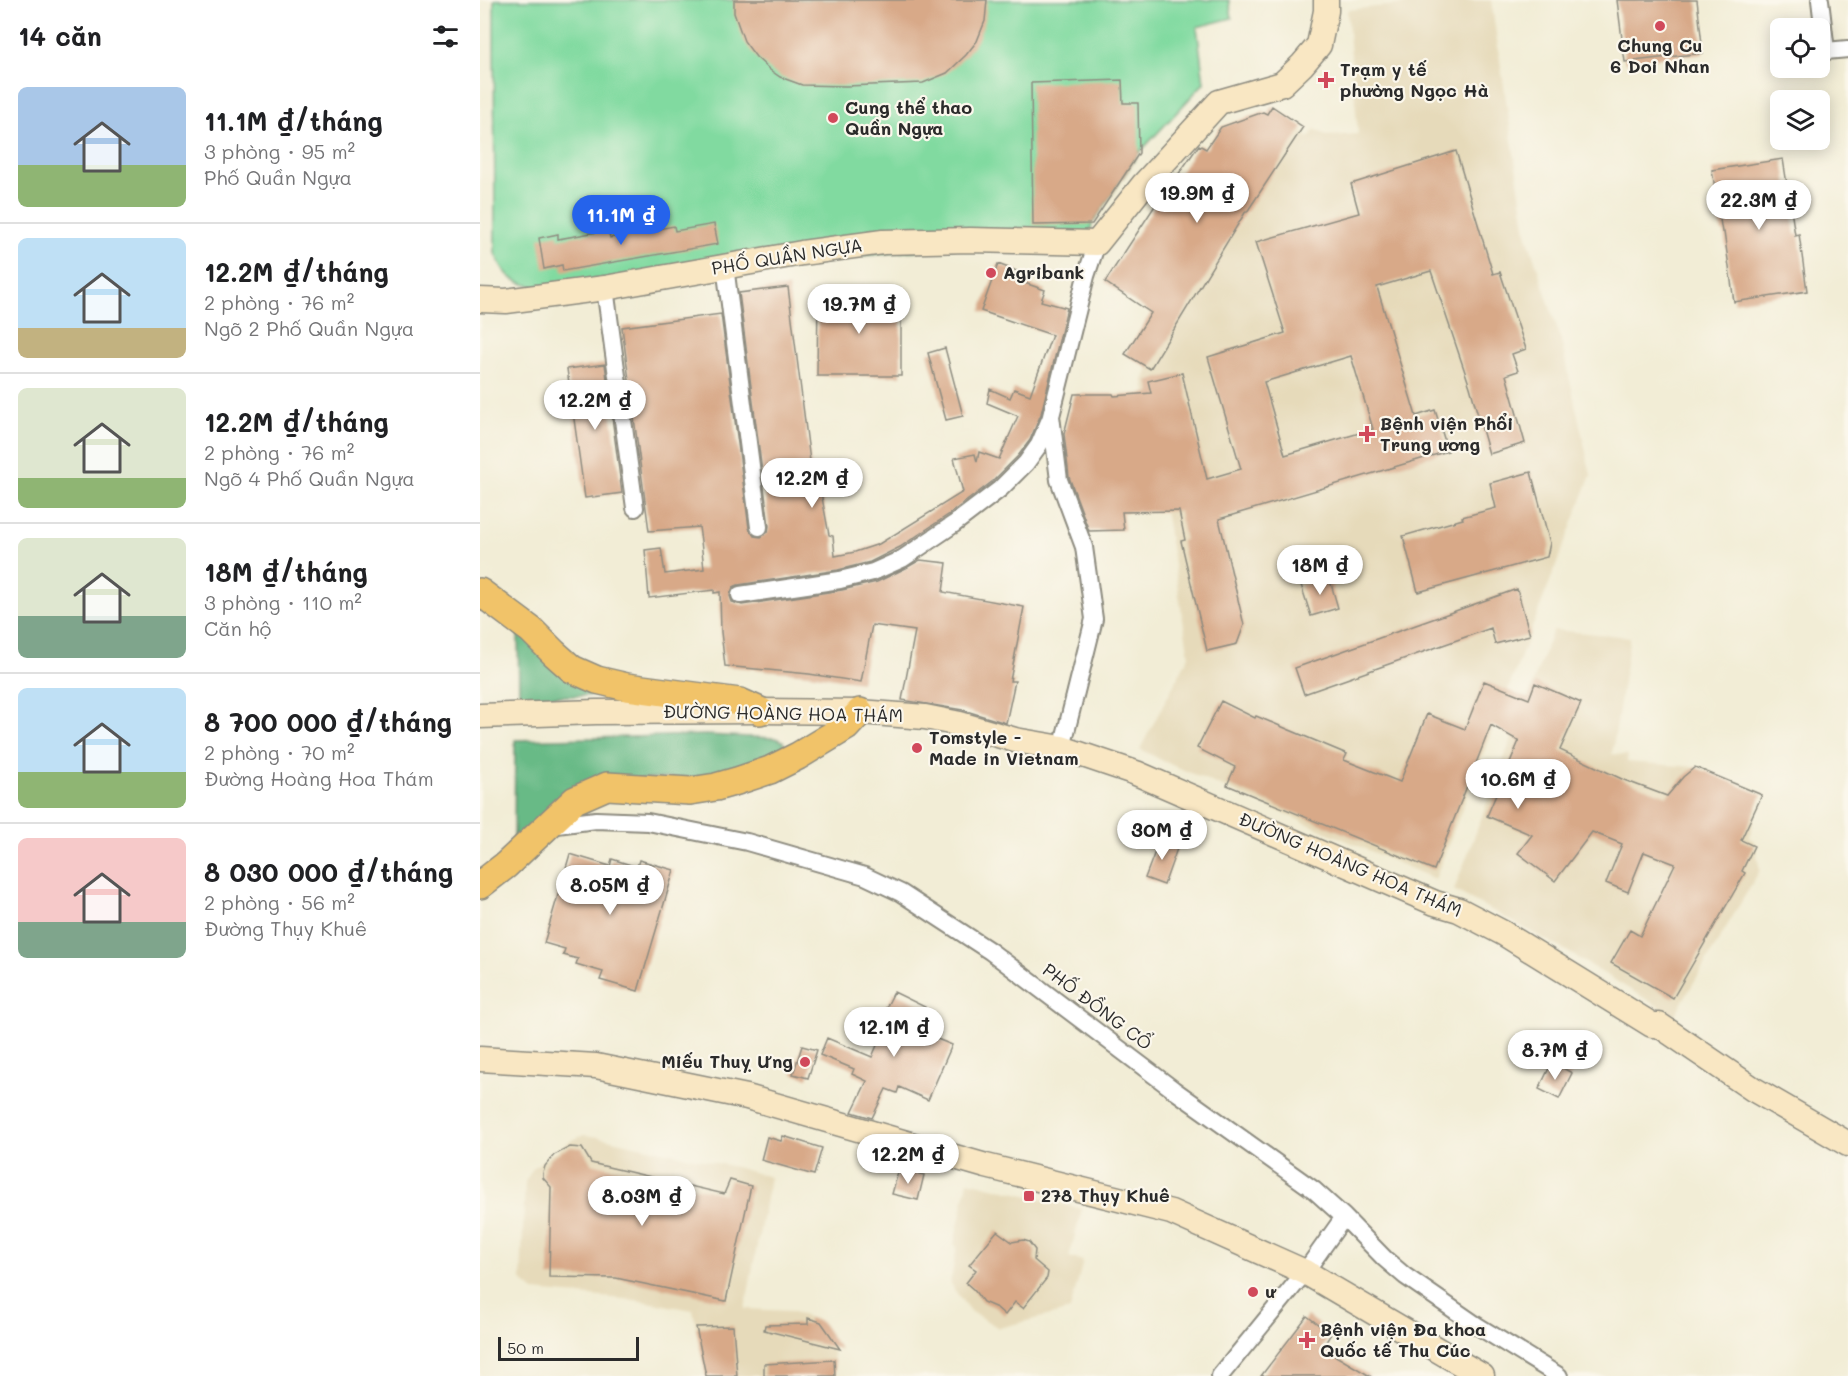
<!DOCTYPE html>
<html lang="vi">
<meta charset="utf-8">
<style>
:root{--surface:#fff;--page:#f6f6f6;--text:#202124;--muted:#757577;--line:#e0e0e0;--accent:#2563eb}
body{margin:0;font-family:Mali,sans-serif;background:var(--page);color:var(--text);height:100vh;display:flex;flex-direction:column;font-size:22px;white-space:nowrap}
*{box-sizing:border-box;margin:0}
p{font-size:20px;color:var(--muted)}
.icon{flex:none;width:33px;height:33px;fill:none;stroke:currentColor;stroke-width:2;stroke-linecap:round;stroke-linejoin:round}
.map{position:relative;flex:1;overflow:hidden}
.sheet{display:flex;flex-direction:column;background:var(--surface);width:480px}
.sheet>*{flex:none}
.fabs{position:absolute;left:1290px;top:18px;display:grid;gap:12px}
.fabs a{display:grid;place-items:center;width:60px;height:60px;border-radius:9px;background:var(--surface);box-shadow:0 3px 15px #0003;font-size:30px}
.scale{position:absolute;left:18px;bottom:15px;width:141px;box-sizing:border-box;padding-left:6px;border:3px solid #2b2b2b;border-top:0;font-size:16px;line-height:21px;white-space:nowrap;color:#2b2b2b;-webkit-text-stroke:4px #fbf7ec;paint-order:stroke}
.price{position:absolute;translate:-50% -51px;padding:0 14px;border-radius:21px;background:#fff;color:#222;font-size:20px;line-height:39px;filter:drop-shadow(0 2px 3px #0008)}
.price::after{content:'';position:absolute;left:50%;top:36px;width:18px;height:14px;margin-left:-9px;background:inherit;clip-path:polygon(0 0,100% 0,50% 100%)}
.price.selected{background:var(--accent);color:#fff}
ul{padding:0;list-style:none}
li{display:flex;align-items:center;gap:18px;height:150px;padding:0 18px}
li+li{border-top:2px solid var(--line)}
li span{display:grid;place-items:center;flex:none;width:168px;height:120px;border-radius:9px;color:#555}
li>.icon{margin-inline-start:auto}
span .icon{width:72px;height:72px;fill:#fffc;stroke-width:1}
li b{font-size:26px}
h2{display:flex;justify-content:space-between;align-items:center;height:72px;padding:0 18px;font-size:26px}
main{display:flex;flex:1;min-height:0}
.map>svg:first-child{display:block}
.built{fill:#e6daba}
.green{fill:#81daa0;stroke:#568266;stroke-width:1.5}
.forest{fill:#68ba86;stroke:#4a7258;stroke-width:1.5}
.building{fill:#d8a988;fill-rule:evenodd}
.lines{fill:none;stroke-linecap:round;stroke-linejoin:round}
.street-casing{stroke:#8e8c80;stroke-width:20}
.secondary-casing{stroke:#8e8c80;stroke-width:27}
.primary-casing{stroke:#8e8c80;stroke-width:30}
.street{stroke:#fff;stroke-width:16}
.secondary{stroke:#f9e7c3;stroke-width:24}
.primary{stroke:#f1c369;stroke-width:27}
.poi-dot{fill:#d1495b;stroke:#fbf7ec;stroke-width:2}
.labels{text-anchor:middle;stroke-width:4.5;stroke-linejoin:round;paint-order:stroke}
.poi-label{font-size:18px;font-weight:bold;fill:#2b2b2b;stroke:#fbf7ec;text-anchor:start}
.street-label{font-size:18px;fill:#2b2b2b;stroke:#fbf7ec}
</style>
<main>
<section class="sheet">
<h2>14 căn<svg class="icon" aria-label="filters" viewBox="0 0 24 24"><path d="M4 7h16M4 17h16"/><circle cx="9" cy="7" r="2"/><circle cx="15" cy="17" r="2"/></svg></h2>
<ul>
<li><span style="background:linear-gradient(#a9c7e8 65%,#8fb573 0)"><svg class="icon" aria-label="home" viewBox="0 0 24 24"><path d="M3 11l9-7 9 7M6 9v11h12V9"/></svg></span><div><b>11.1M ₫/tháng</b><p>3 phòng · 95 m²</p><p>Phố Quần Ngựa</p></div></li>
<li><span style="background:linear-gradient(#bfe0f5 75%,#c2b280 0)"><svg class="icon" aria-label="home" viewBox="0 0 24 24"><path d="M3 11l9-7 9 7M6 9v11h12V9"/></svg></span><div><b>12.2M ₫/tháng</b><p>2 phòng · 76 m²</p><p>Ngõ 2 Phố Quần Ngựa</p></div></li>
<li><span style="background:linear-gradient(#dfe7d0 75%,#8fb573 0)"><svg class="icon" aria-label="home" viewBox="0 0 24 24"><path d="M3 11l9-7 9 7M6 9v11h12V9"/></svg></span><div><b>12.2M ₫/tháng</b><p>2 phòng · 76 m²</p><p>Ngõ 4 Phố Quần Ngựa</p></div></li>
<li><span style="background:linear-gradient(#dfe7d0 65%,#7fa58c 0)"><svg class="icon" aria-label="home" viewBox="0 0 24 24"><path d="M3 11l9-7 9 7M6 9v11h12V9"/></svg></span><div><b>18M ₫/tháng</b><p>3 phòng · 110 m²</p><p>Căn hộ</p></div></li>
<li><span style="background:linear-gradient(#bfe0f5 70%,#8fb573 0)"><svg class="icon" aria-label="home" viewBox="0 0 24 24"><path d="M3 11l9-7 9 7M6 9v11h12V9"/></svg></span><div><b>8 700 000 ₫/tháng</b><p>2 phòng · 70 m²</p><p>Đường Hoàng Hoa Thám</p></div></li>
<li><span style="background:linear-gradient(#f6c9c9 70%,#7fa58c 0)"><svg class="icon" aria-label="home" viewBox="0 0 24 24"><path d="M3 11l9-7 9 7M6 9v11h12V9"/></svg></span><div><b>8 030 000 ₫/tháng</b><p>2 phòng · 56 m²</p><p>Đường Thụy Khuê</p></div></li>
</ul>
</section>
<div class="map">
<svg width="1368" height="1376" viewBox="0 0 1368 1376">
<rect width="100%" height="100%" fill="#fbf7ec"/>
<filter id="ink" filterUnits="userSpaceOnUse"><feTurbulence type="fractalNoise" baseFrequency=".0167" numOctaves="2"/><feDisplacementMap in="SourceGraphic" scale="12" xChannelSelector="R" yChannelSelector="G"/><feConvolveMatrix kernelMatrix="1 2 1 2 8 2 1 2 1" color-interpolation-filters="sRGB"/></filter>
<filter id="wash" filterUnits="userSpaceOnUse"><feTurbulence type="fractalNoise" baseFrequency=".008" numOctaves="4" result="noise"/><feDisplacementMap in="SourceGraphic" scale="24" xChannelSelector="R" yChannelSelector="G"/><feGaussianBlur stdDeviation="1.35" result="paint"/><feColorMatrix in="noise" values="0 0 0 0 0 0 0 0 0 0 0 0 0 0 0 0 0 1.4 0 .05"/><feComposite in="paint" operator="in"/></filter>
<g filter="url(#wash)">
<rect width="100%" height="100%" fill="#f2edd6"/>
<path class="built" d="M 965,0 L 1011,0 L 1046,233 L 1081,340 L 1111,475 L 955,879 L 683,761 L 660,749 L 709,656 L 664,381 L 669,369 L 752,235 L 820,131 L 829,138 L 835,129 L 847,136 L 878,134 L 867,10 Z
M 1073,630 L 1150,637 L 1132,754 L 1148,755 L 1147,762 L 1214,767 L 1281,795 L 1269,838 L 1274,841 L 1280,870 L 1194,1016 L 1083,949 L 974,890 Z
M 104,1135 L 118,1137 L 255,1167 L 290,1177 L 265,1309 L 311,1311 L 341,1322 L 352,1338 L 355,1376 L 226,1376 L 213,1310 L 155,1300 L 54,1291 L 41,1280 L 45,1182 L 53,1168 L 90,1141 Z
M 488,1181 L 602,1209 L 589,1257 L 603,1261 L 590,1310 L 519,1328 L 490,1311 L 470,1284 L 477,1247 L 474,1244 Z"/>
<path class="green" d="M 14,0 L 749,0 L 752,18 L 717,27 L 724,83 L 659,153 L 612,224 L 610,233 L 64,288 C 37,285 25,279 15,253 Z"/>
<path class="forest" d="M 38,632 L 144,695 L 39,697 Z
M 225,735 L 295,738 L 303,741 L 305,747 L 302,752 L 246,777 L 150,779 L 34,841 L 35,740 Z"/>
<g id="blocks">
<path class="building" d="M 254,0 L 507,0 L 505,21 L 497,41 L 486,55 L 467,73 L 443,83 L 366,86 L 322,85 L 300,77 L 290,70 L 276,57 L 264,41 L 254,13 Z
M 1137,0 L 1217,0 L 1223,53 L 1145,62 Z
M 642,80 L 643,103 L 658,103 L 659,153 L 612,224 L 553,225 L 551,83 Z
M 792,106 L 823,127 L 767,212 L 766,211 L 670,369 L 645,354 L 671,313 L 625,282 L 680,198 L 681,199 L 719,145 L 726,149 L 741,127 L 783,112 L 787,114 Z
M 976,151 L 1013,274 L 1020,272 L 1046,349 L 1032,354 L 1038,371 L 1026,375 L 1045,443 L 1009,454 L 990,387 L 951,271 L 897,287 L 936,416 L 955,410 L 968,451 L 739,519 L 764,625 L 757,644 L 727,651 L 701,541 L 705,540 L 699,511 L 642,512 L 644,530 L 609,531 L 589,477 L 584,434 L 594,394 L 633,394 L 634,396 L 671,393 L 668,381 L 702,373 L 727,479 L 761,469 L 728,357 L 805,333 L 776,242 L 879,213 L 871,184 ZM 871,356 L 893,429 L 805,455 L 784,382 Z
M 1303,159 L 1315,235 L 1319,234 L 1327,291 L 1254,302 L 1244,232 L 1242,232 L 1232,170 Z
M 234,224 L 238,244 L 83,271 L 82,265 L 64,269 L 59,238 L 78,234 L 78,239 L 128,230 L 130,238 L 194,226 L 195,231 Z
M 518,264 L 539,272 L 536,280 L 565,290 L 561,301 L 587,308 L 561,414 L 550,440 L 538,456 L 513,481 L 468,515 L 420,547 L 390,562 L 358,570 L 258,585 L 253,587 L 250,596 L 252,602 L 262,605 L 362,590 L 397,582 L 426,568 L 440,560 L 467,563 L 463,592 L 544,607 L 530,681 L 535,681 L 526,723 L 483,710 L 422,700 L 435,631 L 392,625 L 381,682 L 329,674 L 245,666 L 241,632 L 240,592 L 234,593 L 234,590 L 169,598 L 165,550 L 181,548 L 185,574 L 224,569 L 221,541 L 219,527 L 169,531 L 142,327 L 241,314 L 269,528 L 274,536 L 281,537 L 288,532 L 289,526 L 259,293 L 308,287 L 332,477 L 338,476 L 349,535 L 353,536 L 355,556 L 375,552 L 399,544 L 483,492 L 474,458 L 495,454 L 497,462 L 499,452 L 519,459 L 538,416 L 507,403 L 510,389 L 530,398 L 534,389 L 550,395 L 572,335 L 501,311 Z
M 338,293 L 421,293 L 421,376 L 337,376 Z
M 465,348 L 483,416 L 466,420 L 448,353 Z
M 125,364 L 142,493 L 105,498 L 87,369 Z
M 1051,472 L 1070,543 L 1067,557 L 938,592 L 923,536 L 983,519 L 982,517 L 1016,508 L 1010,483 Z
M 849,577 L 858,608 L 831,616 L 821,585 Z
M 1037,589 L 1050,635 L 1015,644 L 1011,628 L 824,694 L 815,668 Z
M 1004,681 L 1049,699 L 1055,683 L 1101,703 L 1080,750 L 1144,780 L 1187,796 L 1203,777 L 1215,767 L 1282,795 L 1261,840 L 1274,846 L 1262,871 L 1265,873 L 1193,998 L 1131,963 L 1150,930 L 1160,936 L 1195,864 L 1164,852 L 1148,892 L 1126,883 L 1142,844 L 1112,832 L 1075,881 L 1038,853 L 1052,835 L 1007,816 L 1039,741 L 1011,725 L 954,870 L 747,785 L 755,767 L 717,748 L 741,701 L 775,718 L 776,716 L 867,754 L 864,760 L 920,782 L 947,714 L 985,729 Z
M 681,836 L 699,843 L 684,885 L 665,878 Z
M 90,854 L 130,866 L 132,859 L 157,867 L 159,860 L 194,870 L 158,991 L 120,980 L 123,972 L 96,964 L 98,959 L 83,955 L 85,949 L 64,943 Z
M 414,992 L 445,1007 L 435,1030 L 472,1045 L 448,1100 L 419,1087 L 417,1093 L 406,1089 L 392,1118 L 372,1112 L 387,1081 L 372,1074 L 374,1069 L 340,1055 L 347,1038 L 392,1057 L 410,1015 L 404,1012 Z
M 322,1046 L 337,1050 L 328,1078 L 313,1074 Z
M 1072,1062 L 1092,1073 L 1079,1099 L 1059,1089 Z
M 303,1136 L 342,1148 L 334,1175 L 281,1160 L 287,1137 L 301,1141 Z
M 90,1147 L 102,1148 L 111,1163 L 244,1194 L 250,1180 L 271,1186 L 246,1301 L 136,1278 L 69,1277 L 71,1187 L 63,1178 L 63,1173 L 65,1166 L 74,1155 Z
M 419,1169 L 444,1175 L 438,1200 L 412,1194 Z
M 517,1231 L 532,1242 L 543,1240 L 549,1242 L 555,1250 L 554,1260 L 568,1272 L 567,1278 L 543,1308 L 535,1302 L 525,1315 L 517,1308 L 503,1302 L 494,1290 L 486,1283 L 496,1270 L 489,1265 Z
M 827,1316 L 851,1334 L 842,1348 L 890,1376 L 781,1376 Z
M 328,1318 L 341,1322 L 360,1349 L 284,1330 L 285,1325 L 328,1324 Z
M 253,1326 L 257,1376 L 226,1376 L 216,1327 Z
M 354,1360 L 355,1376 L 284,1376 L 284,1364 Z"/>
</g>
</g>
<g filter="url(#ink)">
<use href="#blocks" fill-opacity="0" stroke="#8e8c80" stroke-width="1.5"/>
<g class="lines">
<g class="street-casing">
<path id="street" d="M 1340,0 L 1346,51 L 1368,49
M 245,266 L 279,527
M 125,288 L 155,508
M 260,595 L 360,580 L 393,572 L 422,559 L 474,524 L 520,489 L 546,463 L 559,445 L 571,417
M 582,748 L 614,619 L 604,547 L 579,480 L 571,416 L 606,276 L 617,243
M 69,826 L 116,820 L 168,822 L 267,842 L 385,876 L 421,893 L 510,951 L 694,1090 L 834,1190 L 864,1217 L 905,1259 L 925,1276 L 996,1325 L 1079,1376
M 740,1376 L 825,1272 L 864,1217"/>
</g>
<g class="secondary-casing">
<path id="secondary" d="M 0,300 L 26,301 L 125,288 L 322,253 L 403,242 L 490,240 L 617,243 L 664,184 L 739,102 L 802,84 L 822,65 L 839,45 L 846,11 L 846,0
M 0,716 L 116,712 L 280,711 L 380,712 L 445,717 L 480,724 L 535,740 L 582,748 L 656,773 L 955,903 L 979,910 L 1023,933 L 1172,1025 L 1179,1025 L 1273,1089 L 1368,1144
M 0,1059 L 116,1066 L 267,1097 L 506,1166 L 691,1212 L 825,1272 L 1002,1376"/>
</g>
<g class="primary-casing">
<path id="primary" d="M 0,592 L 51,630 L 74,653 L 92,669 L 117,680 L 147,687 L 260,702 L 280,711
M 0,885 L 26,865 L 95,800 L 127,786 L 210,791 L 236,787 L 257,781 L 290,770 L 318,756 L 366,727 L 380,712"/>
</g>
<use href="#street" class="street"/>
<use href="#secondary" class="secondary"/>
<use href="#primary" class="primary"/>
</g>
</g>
<g class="poi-dot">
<circle cx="1180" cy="26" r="6"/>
<path d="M843 71h6v6h6v6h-6v6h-6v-6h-6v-6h6z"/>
<circle cx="353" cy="118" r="6"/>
<circle cx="511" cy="273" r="6"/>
<path d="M884 425h6v6h6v6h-6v6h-6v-6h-6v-6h6z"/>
<circle cx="437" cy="748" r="6"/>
<circle cx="325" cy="1062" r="6"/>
<rect x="543" y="1190" width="12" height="12" rx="3"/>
<circle cx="773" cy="1292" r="6"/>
<path d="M824 1331h6v6h6v6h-6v6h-6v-6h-6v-6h6z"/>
</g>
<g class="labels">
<g class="poi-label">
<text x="1180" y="52" text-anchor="middle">Chung Cu<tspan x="1180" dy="21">6 Doi Nhan</tspan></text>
<text x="860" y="76">Trạm y tế<tspan x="860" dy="21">phường Ngọc Hà</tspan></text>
<text x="365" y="114">Cung thể thao<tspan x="365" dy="21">Quần Ngựa</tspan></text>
<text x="523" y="279">Agribank</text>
<text x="900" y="430">Bệnh viện Phổi<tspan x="900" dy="21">Trung ương</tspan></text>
<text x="449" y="744">Tomstyle -<tspan x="449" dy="21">Made in Vietnam</tspan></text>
<text x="313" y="1068" text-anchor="end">Miếu Thuỵ Ưng</text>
<text x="561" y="1202">278 Thụy Khuê</text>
<text x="785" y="1298">ư</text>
<text x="840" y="1336">Bệnh viện Đa khoa<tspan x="840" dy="21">Quốc tế Thu Cúc</tspan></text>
</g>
<g class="street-label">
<text transform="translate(307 257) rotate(-9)" y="6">PHỐ QUẦN NGỰA</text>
<text transform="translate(303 714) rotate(1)" y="6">ĐƯỜNG HOÀNG HOA THÁM</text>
<text transform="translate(870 865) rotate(23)" y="6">ĐƯỜNG HOÀNG HOA THÁM</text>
<text transform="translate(617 1007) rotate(37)" y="6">PHỐ ĐỒNG CỔ</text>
</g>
</g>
</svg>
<div class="fabs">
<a><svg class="icon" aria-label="locate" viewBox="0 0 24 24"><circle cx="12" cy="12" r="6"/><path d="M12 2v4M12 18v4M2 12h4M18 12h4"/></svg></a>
<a><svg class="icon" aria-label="layers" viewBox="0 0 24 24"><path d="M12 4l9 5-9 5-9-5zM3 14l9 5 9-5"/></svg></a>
</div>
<div class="scale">50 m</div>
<b class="price" style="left:717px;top:224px">19.9M ₫</b>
<b class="price" style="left:1279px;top:231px">22.3M ₫</b>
<b class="price selected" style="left:141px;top:246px">11.1M ₫</b>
<b class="price" style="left:379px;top:335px">19.7M ₫</b>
<b class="price" style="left:115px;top:431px">12.2M ₫</b>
<b class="price" style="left:332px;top:509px">12.2M ₫</b>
<b class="price" style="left:840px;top:596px">18M ₫</b>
<b class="price" style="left:1038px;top:810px">10.6M ₫</b>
<b class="price" style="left:682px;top:861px">30M ₫</b>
<b class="price" style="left:130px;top:916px">8.05M ₫</b>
<b class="price" style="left:414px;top:1058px">12.1M ₫</b>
<b class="price" style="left:1075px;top:1081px">8.7M ₫</b>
<b class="price" style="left:428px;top:1185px">12.2M ₫</b>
<b class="price" style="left:162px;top:1227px">8.03M ₫</b>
</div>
</main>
